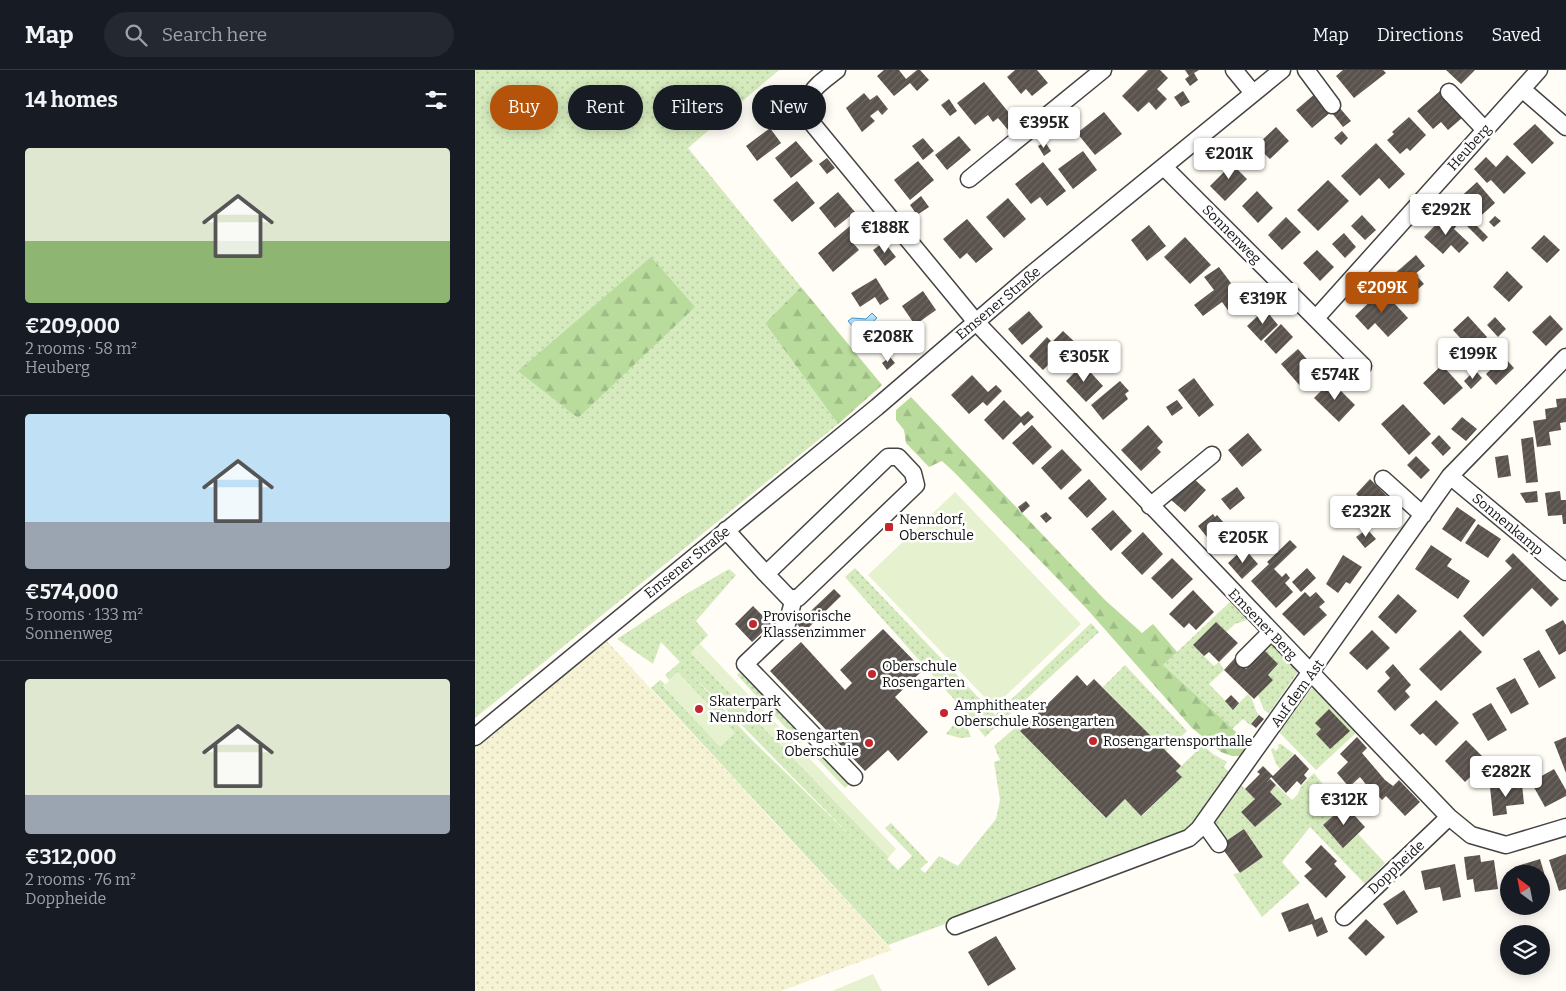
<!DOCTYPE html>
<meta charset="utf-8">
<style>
:root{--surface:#171b24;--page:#242831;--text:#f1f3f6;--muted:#9ea1a6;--line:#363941;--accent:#b45309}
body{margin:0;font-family:Bitter,serif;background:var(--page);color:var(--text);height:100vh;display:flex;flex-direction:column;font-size:19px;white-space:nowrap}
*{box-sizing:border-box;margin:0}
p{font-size:16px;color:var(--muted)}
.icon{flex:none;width:28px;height:28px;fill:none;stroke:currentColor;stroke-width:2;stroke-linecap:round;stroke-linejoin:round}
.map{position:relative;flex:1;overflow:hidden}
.drawer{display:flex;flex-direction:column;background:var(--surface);width:475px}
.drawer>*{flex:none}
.hud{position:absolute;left:15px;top:15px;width:475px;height:45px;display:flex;gap:10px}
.needle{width:32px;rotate:328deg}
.fabs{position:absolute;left:1025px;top:795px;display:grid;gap:10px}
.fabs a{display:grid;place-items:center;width:50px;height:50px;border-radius:50%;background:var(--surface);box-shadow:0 2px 12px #0003;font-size:25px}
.price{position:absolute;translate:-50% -42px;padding:0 11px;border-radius:5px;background:#fff;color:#222;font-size:16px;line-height:32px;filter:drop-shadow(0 1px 2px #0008)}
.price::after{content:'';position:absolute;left:50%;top:30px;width:15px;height:11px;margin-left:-8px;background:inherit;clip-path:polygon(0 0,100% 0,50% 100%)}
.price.on{background:var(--accent);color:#fff}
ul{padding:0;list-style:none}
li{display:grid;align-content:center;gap:10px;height:265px;padding:0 25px}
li+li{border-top:1px solid var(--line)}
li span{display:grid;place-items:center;height:155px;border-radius:5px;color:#555}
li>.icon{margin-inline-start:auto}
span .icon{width:90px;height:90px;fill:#fffc;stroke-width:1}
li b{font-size:21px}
h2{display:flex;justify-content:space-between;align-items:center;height:60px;padding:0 25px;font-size:21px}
.chip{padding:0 18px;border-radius:22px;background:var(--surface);box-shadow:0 2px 12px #0003;font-size:18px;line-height:45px}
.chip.on{background:var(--accent);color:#fff}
header{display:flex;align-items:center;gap:30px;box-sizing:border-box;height:70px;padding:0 25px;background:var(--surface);border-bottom:1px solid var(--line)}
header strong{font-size:24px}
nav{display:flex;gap:28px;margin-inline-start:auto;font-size:18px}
.search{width:350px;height:45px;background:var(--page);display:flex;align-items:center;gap:12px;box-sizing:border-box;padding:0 18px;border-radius:28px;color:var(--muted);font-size:19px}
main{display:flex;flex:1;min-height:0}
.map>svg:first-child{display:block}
.farmland{fill:url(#farmland-dots)}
.grass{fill:url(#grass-dots);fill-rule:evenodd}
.forest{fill:url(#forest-firs)}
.pitch{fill:#e6f2cf}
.water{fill:#b9e0f7;stroke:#3f96cf}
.building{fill:url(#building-hatch)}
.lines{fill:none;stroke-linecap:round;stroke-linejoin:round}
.minor-casing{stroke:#444;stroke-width:19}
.minor{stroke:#fff;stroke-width:16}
.poi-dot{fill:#c4262e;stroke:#fff;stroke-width:2}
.labels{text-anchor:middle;stroke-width:5;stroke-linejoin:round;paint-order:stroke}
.street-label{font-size:14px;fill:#111;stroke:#fff}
.poi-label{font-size:14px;fill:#111;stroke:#fff;text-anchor:start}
</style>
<header>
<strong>Map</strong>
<div class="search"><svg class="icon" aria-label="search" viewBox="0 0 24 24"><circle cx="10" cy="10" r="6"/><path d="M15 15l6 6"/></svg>Search here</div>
<nav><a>Map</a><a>Directions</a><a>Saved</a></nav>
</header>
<main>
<section class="drawer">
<h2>14 homes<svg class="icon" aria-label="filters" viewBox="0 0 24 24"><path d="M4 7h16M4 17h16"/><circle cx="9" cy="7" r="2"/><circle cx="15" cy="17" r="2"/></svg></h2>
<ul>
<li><span style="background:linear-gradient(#dfe7d0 60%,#8fb573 0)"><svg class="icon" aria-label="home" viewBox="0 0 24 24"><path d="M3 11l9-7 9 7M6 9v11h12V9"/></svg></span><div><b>€209,000</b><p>2 rooms · 58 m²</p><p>Heuberg</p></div></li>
<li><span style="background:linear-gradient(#bfe0f5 70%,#9aa5b1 0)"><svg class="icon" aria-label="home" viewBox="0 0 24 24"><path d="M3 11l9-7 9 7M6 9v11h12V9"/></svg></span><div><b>€574,000</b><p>5 rooms · 133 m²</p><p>Sonnenweg</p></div></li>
<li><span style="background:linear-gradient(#dfe7d0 75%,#9aa5b1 0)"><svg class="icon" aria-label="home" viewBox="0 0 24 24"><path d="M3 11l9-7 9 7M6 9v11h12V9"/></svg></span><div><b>€312,000</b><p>2 rooms · 76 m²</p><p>Doppheide</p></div></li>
</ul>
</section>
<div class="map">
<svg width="1091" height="921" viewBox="0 0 1091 921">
<defs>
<pattern id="farmland-dots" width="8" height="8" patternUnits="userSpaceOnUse" patternTransform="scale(1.25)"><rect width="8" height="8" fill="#f6f3d4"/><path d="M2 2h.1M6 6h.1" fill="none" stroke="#d2cfb5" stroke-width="1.8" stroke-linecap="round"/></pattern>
<pattern id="grass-dots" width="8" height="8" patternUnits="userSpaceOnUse" patternTransform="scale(1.25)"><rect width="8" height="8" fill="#d5ebbd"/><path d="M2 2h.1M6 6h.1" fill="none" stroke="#b6c8a1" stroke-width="1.8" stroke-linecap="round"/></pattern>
<pattern id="forest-firs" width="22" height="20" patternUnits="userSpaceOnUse" patternTransform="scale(1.25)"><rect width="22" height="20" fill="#b9dc9c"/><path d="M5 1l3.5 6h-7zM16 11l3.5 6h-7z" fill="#9ebc85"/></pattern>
<pattern id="building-hatch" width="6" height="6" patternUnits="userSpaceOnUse" patternTransform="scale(1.25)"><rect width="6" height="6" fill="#5a524d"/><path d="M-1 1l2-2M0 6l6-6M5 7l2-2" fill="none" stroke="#6d6662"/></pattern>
</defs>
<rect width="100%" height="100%" fill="#fffdf5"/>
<path class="farmland" d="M 129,568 L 417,880 L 306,921 L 0,921 L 0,674 Z"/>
<path class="grass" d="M 0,0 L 304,0 L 213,78 L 326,217 L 290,253 L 363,354 L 0,648 Z
M 380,498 L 520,645 L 616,553 L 624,562 L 510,667 L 494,646 L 370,507 Z
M 254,499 L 261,505 L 221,551 L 233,565 L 216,583 L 414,787 L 412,789 L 423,800 L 437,786 L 410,758 L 416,753 L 453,792 L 445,799 L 450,803 L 464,786 L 483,796 L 521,749 L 525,730 L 519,692 L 525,690 L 519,676 L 542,656 L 630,748 L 650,729 L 667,746 L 706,707 L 701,701 L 728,675 L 738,684 L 752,692 L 749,697 L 755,703 L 714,761 L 627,796 L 413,875 L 176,618 L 185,610 L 190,614 L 188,616 L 246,677 L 203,602 L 194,610 L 190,605 L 205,592 L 186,572 L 178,594 L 142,569 L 211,524 ZM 217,605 L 383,773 L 276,669 Z
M 757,530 L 775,549 L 760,554 L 751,562 L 741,552 L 718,575 L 739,596 L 744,592 L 749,600 L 734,614 L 758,639 L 773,624 C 780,631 779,640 784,645 L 775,655 L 768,649 L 757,659 L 688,595 Z
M 799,572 L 821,598 L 822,603 L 794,643 L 789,640 L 783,625 L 793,605 L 803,595 L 790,582 Z
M 650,595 L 712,661 L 691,681 L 628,617 Z
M 267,600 L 331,667 L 325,673 L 262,605 Z
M 841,617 L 884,660 L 841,700 L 804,662 L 835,620 Z
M 487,644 L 496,667 L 485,668 L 471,664 Z
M 806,674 L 819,684 L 805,699 L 801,694 L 796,680 L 798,678 L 801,681 L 804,677 L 802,675 Z
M 344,675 L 377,712 L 370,718 L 336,682 Z
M 839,703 L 850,717 L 848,719 L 851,723 L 855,720 L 870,735 L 848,755 L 868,777 L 883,764 L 910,793 L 890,814 L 835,757 L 807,792 L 825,813 L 787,847 L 758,804 L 765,803 L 788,787 L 769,759 L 748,773 L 737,756 L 765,714 L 780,729 L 766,742 L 780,757 L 807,734 L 795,722 L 801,715 L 817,730 L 823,724 L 826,716 Z"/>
<path class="forest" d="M 176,187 L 220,237 L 103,348 L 43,301 Z
M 326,217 L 407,315 L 363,354 L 290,253 Z
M 436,327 L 630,530 L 667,563 L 678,554 L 702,582 L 688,595 L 774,674 L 767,686 L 757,686 L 746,682 L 717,658 L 611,538 L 480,403 L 467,391 L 454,397 L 431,373 L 429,360 L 421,350 L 421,340 Z"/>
<path class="pitch" d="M 480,422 L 606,554 L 519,637 L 393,505 Z
M 225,574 L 421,779 L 414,787 L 216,583 Z
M 203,602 L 260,663 L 245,677 L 188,616 Z
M 398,904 L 407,921 L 357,921 Z"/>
<path class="water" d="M 397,243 L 402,248 L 384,264 L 373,251 L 377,248 L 391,249 Z"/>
<path class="building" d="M 409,0 L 424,0 L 431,9 L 442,0 L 445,0 L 454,10 L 442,21 L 435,13 L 419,26 L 402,6 Z
M 540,0 L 562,0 L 573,13 L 557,26 L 551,19 L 546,24 L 532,7 Z
M 673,0 L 685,0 L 693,8 L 682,19 L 692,29 L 681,40 L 674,32 L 663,42 L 647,26 Z
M 710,0 L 724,0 L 719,3 L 723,10 L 715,16 L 710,9 L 714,6 Z
M 868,0 L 908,0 L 911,3 L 879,28 L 861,6 Z
M 971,0 L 1000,0 L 986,14 Z
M 509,12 L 543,54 L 534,61 L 523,48 L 518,52 L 513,45 L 500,55 L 482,33 Z
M 708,21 L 715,32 L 706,37 L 699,27 Z
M 965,21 L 987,48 L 973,60 L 966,52 L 958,59 L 942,41 Z
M 389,23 L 395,30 L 402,25 L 413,39 L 407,45 L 403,40 L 395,46 L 400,51 L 387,62 L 371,38 Z
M 841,23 L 856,42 L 837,58 L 821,40 Z
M 474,29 L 482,41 L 475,46 L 466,35 Z
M 293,34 L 302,47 L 290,55 L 281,41 Z
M 864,37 L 876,51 L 868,57 L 857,43 Z
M 629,42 L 647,64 L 620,85 L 602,63 Z
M 934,47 L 951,65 L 935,81 L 932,78 L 925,84 L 912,70 L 919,64 L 917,62 Z
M 1060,54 L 1079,73 L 1057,94 L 1038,74 Z
M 801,57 L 814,71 L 795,89 L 781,76 Z
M 295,58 L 306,73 L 282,91 L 271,76 Z
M 867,61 L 873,68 L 866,75 L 859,68 Z
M 484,66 L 496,80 L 472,100 L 460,85 Z
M 448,68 L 459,81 L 448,90 L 437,76 Z
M 321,71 L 338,91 L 316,108 L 300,88 Z
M 570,72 L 576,81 L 569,86 L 563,76 Z
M 901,73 L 930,104 L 914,119 L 904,108 L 885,126 L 866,106 Z
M 608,81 L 622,100 L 598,119 L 583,99 Z
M 1032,85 L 1051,103 L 1029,124 L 1016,110 L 1012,113 L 999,99 L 1011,87 L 1021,97 Z
M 760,86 L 767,94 L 762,99 L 772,109 L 750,131 L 735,116 L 757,94 L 755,92 Z
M 352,88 L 360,98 L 352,104 L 344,94 Z
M 443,91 L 459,110 L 435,130 L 419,110 Z
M 568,92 L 591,121 L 572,136 L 565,127 L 556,134 L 540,114 Z
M 853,110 L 874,131 L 843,161 L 822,140 Z
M 322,111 L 340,133 L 317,152 L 298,130 Z
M 1002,112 L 1020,133 L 1000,151 L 981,131 Z
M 782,121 L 798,138 L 783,153 L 767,136 Z
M 363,122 L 380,142 L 360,158 L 344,138 Z
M 446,126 L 454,137 L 442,145 L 435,135 Z
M 533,128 L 551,149 L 529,168 L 511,147 Z
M 972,143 L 983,154 L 979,159 L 994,173 L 984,183 L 976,175 L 968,184 L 949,167 Z
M 887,145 L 901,160 L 890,170 L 876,156 Z
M 1020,146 L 1026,151 L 1019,157 L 1014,152 Z
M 811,147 L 826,162 L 807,180 L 793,165 Z
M 492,149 L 518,179 L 501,193 L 492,183 L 485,189 L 468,169 Z
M 995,149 L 1013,167 L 1008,172 L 990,154 Z
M 674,155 L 691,176 L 672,191 L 656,170 Z
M 375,156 L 385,168 L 378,173 L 384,180 L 358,202 L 343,183 Z
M 869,163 L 881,177 L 870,188 L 857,174 Z
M 1069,165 L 1085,180 L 1072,193 L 1056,178 Z
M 710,167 L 736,195 L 715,214 L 689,187 Z
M 409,172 L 421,187 L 410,196 L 398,180 Z
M 842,180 L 859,197 L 845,211 L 828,193 Z
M 941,185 L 950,196 L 940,204 L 949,214 L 929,231 L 911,211 Z
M 744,197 L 770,232 L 755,243 L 747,232 L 728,246 L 719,235 L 739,220 L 729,207 Z
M 1032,201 L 1048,217 L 1034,232 L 1018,217 Z
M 401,208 L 414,229 L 405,235 L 400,227 L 385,237 L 376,223 Z
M 907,220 L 933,248 L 913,267 L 900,253 L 893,260 L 880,246 Z
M 448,221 L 461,240 L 440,255 L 427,236 Z
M 790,239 L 803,255 L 786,271 L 772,256 Z
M 554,241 L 568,257 L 547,275 L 533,259 Z
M 1075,245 L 1088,259 L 1071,276 L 1057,262 Z
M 993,246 L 1012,267 L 997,281 L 978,260 Z
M 1020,247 L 1031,259 L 1023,267 L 1012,255 Z
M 412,251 L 429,269 L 419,278 L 403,260 Z
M 806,254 L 818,267 L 801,284 L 789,271 Z
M 588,261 L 603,275 L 587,291 L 582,286 L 568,300 L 554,286 L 572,267 L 577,272 Z
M 823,279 L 843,302 L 826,317 L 806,294 Z
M 415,287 L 420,293 L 412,300 L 407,293 Z
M 1029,287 L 1039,298 L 1021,315 L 1011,304 Z
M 608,294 L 628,316 L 611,332 L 591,311 Z
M 967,295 L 988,318 L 969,335 L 948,313 Z
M 1000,300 L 1007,308 L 996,319 L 989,311 Z
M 497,305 L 513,322 L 521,315 L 527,321 L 512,336 L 508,332 L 494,344 L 476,325 Z
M 719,308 L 739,335 L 724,347 L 703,320 Z
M 645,311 L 654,321 L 650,324 L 653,329 L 628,350 L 616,335 Z
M 856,311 L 880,335 L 864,352 L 839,328 Z
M 1091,328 L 1091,352 L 1085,353 L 1086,360 L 1074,362 L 1076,375 L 1062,377 L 1058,351 L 1071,349 L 1070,339 L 1082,337 L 1081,329 Z
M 529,330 L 546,347 L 553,341 L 559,347 L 549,356 L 546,352 L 528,370 L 509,350 Z
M 702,330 L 708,338 L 697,346 L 691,337 Z
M 928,334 L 956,364 L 934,385 L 906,354 Z
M 987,347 L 1002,359 L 991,371 L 976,359 Z
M 557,355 L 577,377 L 558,395 L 537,373 Z
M 673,355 L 688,372 L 682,378 L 686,382 L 666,401 L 646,380 Z
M 773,363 L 787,380 L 767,397 L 753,380 Z
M 964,365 L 976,378 L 968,386 L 956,373 Z
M 1058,367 L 1063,412 L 1051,413 L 1046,369 Z
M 587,379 L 607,400 L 586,420 L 566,398 Z
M 1033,385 L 1036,406 L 1023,408 L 1020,387 Z
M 941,386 L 955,400 L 946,409 L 932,395 Z
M 716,406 L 731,420 L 710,442 L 695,429 Z
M 614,409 L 632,429 L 612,448 L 593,428 Z
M 895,409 L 923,437 L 909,452 L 892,436 L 886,442 L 878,434 L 884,427 L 881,424 Z
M 762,417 L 770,428 L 755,440 L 746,429 Z
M 1062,421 L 1063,432 L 1051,433 L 1045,423 Z
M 1085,421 L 1086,430 L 1091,430 L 1091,454 L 1088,454 L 1087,445 L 1073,446 L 1070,423 Z
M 551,431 L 555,436 L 547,443 L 543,437 Z
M 982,437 L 1001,450 L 986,472 L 967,459 Z
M 638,440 L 657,461 L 636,481 L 616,459 Z
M 571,442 L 577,448 L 571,453 L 565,446 Z
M 738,444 L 740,447 L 742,445 L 749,453 L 746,456 L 750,460 L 736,472 L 723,456 Z
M 787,452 L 802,469 L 785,484 L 770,466 Z
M 1003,454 L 1026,469 L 1013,488 L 990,473 Z
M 892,459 L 901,469 L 890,478 L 881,467 Z
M 668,462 L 688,484 L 667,505 L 646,483 Z
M 815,470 L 822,477 L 799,499 L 807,507 L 811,503 L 815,508 L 810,513 L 818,522 L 801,538 L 776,511 L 794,494 L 792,492 Z
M 956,475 L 977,489 L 972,496 L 995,511 L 983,529 L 940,499 Z
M 769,478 L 783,494 L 767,509 L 753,493 Z
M 1038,483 L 1084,529 L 1076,537 L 1057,518 L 1008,567 L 988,546 L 1037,498 L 1030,491 Z
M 868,485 L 887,497 L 875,514 L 871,512 L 863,523 L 851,514 Z
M 697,488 L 718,509 L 697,529 L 676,508 Z
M 832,498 L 841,508 L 826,522 L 817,512 Z
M 359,519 L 366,526 L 329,562 L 322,554 Z
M 718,520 L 739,542 L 721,560 L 714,553 L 709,558 L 694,544 Z
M 830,522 L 835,527 L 841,522 L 850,532 L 844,537 L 852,545 L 829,566 L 807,544 Z
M 923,524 L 942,541 L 921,564 L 903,547 Z
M 278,536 L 296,554 L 277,572 L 260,554 Z
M 1088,550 L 1091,555 L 1091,581 L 1084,585 L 1070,560 Z
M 741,552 L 763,573 L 744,592 L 734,582 L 729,586 L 718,575 Z
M 408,559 L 448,600 L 420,627 L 453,662 L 423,691 L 413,680 L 390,701 L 295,601 L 326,572 L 370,620 L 377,613 L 365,600 Z
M 897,560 L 915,578 L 892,600 L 874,583 Z
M 985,560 L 1007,582 L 966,621 L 944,599 Z
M 789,580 L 803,594 L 793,605 L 798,610 L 779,629 L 749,600 L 760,588 L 771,599 Z
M 1064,580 L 1081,608 L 1064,618 L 1048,589 Z
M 918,594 L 936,615 L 930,621 L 935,627 L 920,641 L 902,621 L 915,608 L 910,602 Z
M 602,605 L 612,616 L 619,609 L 706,696 L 701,701 L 707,707 L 666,746 L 650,729 L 631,748 L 545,661 Z
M 1040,608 L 1054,634 L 1036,644 L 1021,618 Z
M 756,625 L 764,633 L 758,640 L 750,631 Z
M 961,630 L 984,653 L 961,676 L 948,663 L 945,665 L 935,655 Z
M 1016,633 L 1032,660 L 1013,671 L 997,644 Z
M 854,639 L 875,661 L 855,679 L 841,664 L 846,659 L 840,653 Z
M 784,645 L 789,649 L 781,658 L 776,654 Z
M 882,667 L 892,678 L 887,683 L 910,710 L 918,716 L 924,710 L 945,732 L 930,746 L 911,726 L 907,730 L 899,721 L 898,723 L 885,707 L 874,717 L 862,703 L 873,692 L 865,684 Z
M 1091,667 L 1091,703 L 1079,672 Z
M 991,670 L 1012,691 L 990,712 L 970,691 Z
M 820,684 L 834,699 L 829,705 L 832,708 L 826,715 L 822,711 L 811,723 L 796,707 L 792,712 L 795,709 L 801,715 L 795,722 L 807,734 L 780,757 L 766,742 L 780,729 L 770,719 L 785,704 L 782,702 L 788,696 L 798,706 Z
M 1079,699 L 1091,720 L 1091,726 L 1070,737 L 1056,712 Z
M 1047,714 L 1049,734 L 1031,736 L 1032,744 L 1018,746 L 1015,717 Z
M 870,735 L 890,757 L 868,778 L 848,755 Z
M 769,759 L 788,787 L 765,803 L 745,775 Z
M 846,775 L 862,791 L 859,794 L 871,807 L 851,828 L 829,806 L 837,799 L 830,792 Z
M 1091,784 L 1091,819 L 1084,821 L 1074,790 Z
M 1005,785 L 1006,792 L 1019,790 L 1023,819 L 1000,822 L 998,809 L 992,810 L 989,787 Z
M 1065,789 L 1075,823 L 1066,826 L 1066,804 L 1041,804 L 1039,797 Z
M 980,794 L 986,827 L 968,831 L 965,817 L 950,820 L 946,801 Z
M 929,820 L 943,842 L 922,855 L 908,834 Z
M 833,833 L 840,850 L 847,847 L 853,862 L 842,867 L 837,854 L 814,862 L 806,843 Z
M 891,849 L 910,867 L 891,886 L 873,868 Z
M 521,866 L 541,899 L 513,916 L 493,882 Z"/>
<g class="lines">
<g class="minor-casing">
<path id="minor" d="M 362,0 C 340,17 328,22 336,52 L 501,252 L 974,747 L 996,765 L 1031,775 L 1091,757
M 759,0 L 778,23
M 831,0 L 857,35
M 1047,19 L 1091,57
M 974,22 L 1010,60
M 689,97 L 888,296
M 494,109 L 628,0
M 842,247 L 1064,0
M 975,406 L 1091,502
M 908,409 L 948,445
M 675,436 L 737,385
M 251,460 L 291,504 L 413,387 L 423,387 L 438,403 L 441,415 L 323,528 L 315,529 L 291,504
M 319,528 L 312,554 L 270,594 L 379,707
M 769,589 L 796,562
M 0,667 L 402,337 L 558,203 L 807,0
M 729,753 L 744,774
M 869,847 L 974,747
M 480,856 L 714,768 L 724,759 L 975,406 L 1091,287"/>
</g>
<use href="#minor" class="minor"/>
</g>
<g class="poi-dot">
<rect x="409" y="452" width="10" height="10" rx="2.5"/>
<circle cx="278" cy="554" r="5"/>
<circle cx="397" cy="604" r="5"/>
<circle cx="224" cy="639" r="5"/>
<circle cx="469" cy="643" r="5"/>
<circle cx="618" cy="671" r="5"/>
<circle cx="394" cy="673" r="5"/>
</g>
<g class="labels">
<g class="street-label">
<text transform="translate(994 77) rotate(-48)" y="5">Heuberg</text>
<text transform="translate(757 164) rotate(45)" y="5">Sonnenweg</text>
<text transform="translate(523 233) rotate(-40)" y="5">Emsener Straße</text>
<text transform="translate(1033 454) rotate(40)" y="5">Sonnenkamp</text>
<text transform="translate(212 492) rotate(-39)" y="5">Emsener Straße</text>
<text transform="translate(788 554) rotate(46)" y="5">Emsener Berg</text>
<text transform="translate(822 623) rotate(-54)" y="5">Auf dem Ast</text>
<text transform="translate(921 797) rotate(-43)" y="5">Doppheide</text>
</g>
<g class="poi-label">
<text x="424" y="454">Nenndorf,<tspan x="424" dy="16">Oberschule</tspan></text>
<text x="288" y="551">Provisorische<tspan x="288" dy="16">Klassenzimmer</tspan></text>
<text x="407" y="601">Oberschule<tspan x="407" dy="16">Rosengarten</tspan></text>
<text x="234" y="636">Skaterpark<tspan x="234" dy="16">Nenndorf</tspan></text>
<text x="479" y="640">Amphitheater<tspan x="479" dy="16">Oberschule Rosengarten</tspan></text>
<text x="384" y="670" text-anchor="end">Rosengarten<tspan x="384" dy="16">Oberschule</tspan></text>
<text x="628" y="676">Rosengartensporthalle</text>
</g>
</g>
</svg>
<div class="fabs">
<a><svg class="needle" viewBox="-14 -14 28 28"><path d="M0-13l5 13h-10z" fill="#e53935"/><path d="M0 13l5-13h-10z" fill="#9ea1a6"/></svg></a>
<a><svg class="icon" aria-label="layers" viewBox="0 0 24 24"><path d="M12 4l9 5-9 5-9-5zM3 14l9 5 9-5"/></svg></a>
</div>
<b class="price" style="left:569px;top:79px">€395K</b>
<b class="price" style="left:754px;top:110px">€201K</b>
<b class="price" style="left:971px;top:166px">€292K</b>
<b class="price" style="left:410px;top:184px">€188K</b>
<b class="price on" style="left:907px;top:244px">€209K</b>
<b class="price" style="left:788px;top:255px">€319K</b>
<b class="price" style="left:413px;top:293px">€208K</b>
<b class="price" style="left:998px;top:310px">€199K</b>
<b class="price" style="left:609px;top:313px">€305K</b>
<b class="price" style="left:860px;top:331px">€574K</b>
<b class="price" style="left:891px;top:468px">€232K</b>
<b class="price" style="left:768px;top:494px">€205K</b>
<b class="price" style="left:1031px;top:728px">€282K</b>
<b class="price" style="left:869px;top:756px">€312K</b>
<div class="hud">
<a class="chip on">Buy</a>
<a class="chip">Rent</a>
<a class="chip">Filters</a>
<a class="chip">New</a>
</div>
</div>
</main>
